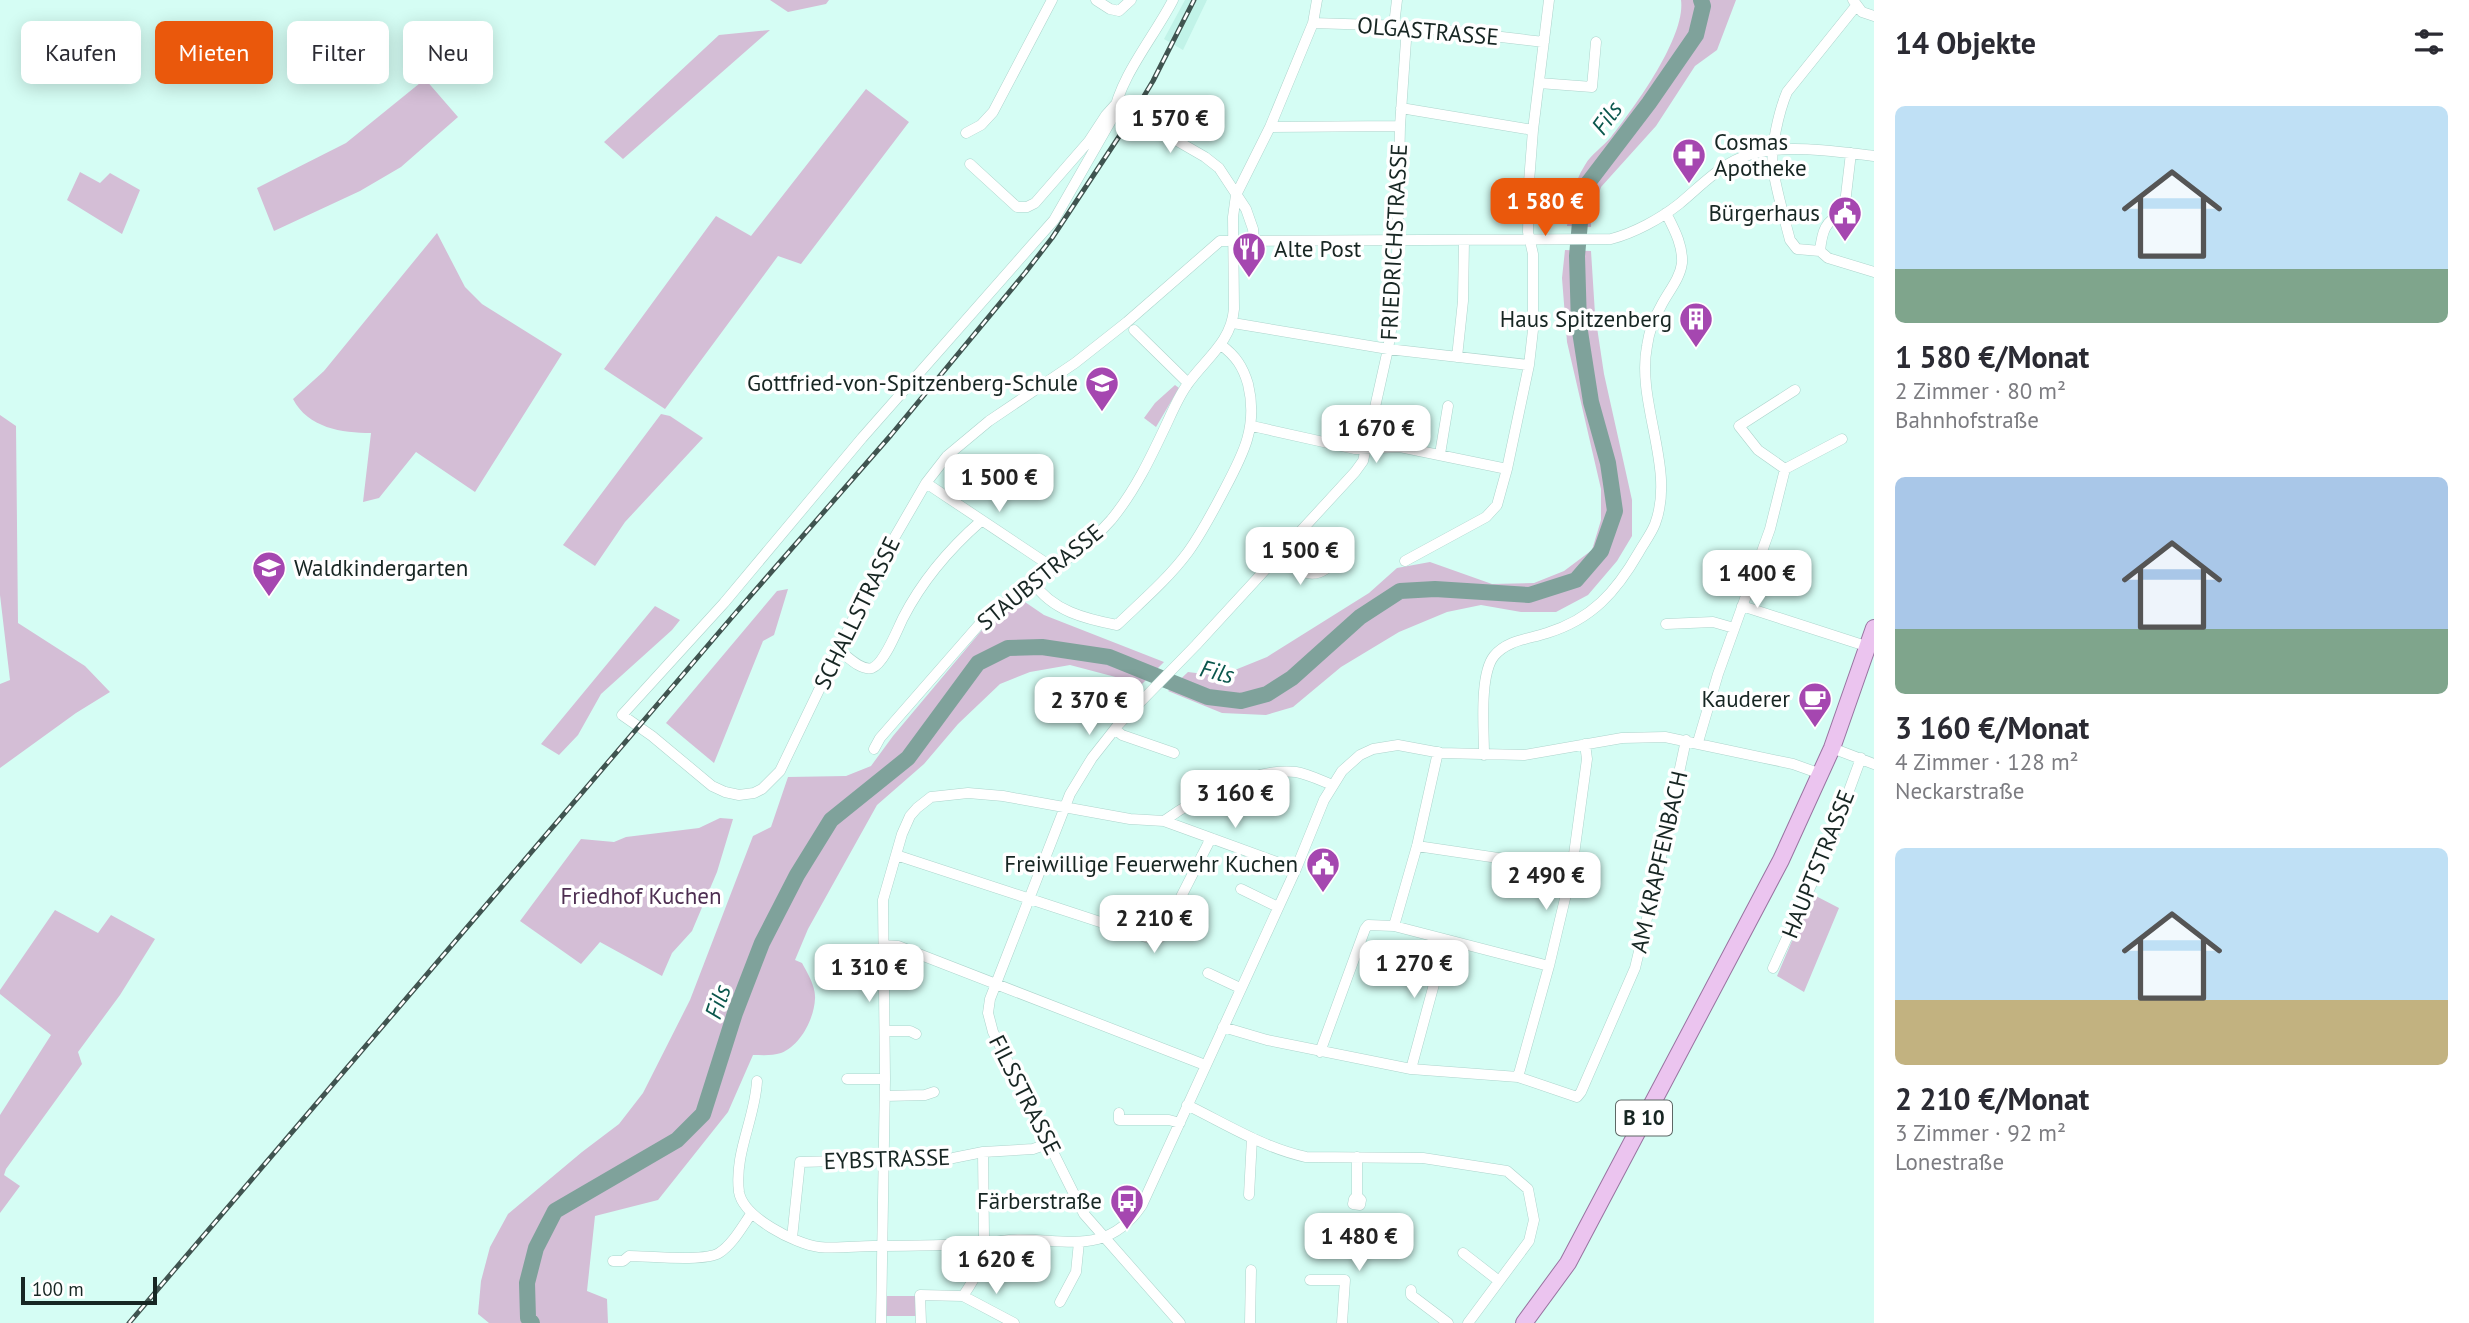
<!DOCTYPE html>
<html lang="de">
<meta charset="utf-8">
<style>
:root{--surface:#fff;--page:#f7f7f7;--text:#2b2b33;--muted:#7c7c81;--accent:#ea580c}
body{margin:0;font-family:"PT Sans",sans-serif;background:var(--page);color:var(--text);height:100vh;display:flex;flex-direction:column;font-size:26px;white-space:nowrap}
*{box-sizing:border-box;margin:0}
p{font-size:23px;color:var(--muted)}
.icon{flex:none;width:38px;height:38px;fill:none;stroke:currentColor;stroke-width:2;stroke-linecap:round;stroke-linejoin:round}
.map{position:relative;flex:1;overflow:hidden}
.sheet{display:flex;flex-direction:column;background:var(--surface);width:595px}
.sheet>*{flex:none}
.top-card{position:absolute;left:21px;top:21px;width:665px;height:63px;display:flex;gap:14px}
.scale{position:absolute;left:21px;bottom:18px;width:136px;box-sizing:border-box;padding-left:7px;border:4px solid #172623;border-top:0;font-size:19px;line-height:24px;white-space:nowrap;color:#172623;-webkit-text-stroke:5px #fff;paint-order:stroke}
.price{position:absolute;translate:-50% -60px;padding:0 16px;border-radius:14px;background:#fff;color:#222;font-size:23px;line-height:46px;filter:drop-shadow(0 2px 4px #0008)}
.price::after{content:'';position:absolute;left:50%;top:42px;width:21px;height:16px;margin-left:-10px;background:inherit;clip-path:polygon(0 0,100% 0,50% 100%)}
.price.on{background:var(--accent);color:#fff}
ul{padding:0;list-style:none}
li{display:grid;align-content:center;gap:14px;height:371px;padding:0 21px}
li span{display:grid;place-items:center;height:217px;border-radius:10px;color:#555}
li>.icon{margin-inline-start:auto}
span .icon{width:126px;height:126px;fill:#fffc;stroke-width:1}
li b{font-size:30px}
h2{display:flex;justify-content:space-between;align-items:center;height:84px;padding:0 21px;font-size:30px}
.chip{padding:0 24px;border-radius:10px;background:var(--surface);box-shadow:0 4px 18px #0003;font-size:24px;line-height:63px}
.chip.on{background:var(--accent);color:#fff}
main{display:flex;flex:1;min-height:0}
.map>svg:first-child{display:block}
.built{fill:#c1f3e8}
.green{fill:#d4bed6}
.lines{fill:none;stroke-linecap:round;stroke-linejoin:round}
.river{stroke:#7fa29b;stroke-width:16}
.minor-casing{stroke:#add4cc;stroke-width:11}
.primary-casing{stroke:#9873a0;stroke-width:18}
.minor{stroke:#fff;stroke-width:10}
.primary{stroke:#ebc4ef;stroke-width:16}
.rail-casing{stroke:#405450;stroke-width:5}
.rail{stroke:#fff;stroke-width:2.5;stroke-dasharray:8;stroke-linecap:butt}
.labels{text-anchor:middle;stroke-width:7;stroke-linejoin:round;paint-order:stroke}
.shield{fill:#fff;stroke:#5d6765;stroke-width:2}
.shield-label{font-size:21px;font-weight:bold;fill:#172623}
.street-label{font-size:23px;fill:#172623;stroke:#fff}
.poi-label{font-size:23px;fill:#172623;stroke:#fff;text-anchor:end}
.park-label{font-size:23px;fill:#4d2e51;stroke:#fff}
.water-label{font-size:24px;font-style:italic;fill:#0b574d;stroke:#fff}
</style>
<main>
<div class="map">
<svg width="1874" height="1323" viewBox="0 0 1874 1323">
<rect width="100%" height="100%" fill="#d5fdf4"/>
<path class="built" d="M 1185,0 L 1207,0 L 1183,50 L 1164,39 Z"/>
<path class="green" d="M 770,0 L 829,0 L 826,4 L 788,12 Z
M 1681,0 L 1736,0 L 1717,50 L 1695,66 L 1656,126 L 1601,187 L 1591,217 L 1591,227 L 1567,226 C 1570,205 1573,183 1585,165 C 1591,154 1603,147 1611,137 C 1634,108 1686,37 1681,0 Z
M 770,30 L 623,159 L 604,142 L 719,35 Z
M 425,79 L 458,117 L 401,167 L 360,191 L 274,231 L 257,188 L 346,143 Z
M 866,89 L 909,122 L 801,264 L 778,256 L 665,409 L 604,369 L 716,216 L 751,236 Z
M 80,172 L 100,183 L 110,173 L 140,190 L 122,234 L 67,200 Z
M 437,233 L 465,287 L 482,304 L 562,354 L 475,492 L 416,452 L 379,498 L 363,502 L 371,433 C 342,433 308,428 293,399 L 324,371 Z
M 1565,250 L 1591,251 L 1595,314 L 1604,374 L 1632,500 L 1632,536 L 1617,561 L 1588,595 L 1556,612 L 1521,612 L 1481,605 L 1447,612 L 1399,632 L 1341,667 L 1293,707 L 1266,715 L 1222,713 L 1168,691 L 1188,672 L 1220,676 L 1267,657 L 1369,593 L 1397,568 L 1430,562 L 1492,584 L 1534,583 L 1564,571 L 1592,550 L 1601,520 L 1601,489 L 1567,342 L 1562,278 Z
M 1175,385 L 1179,388 L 1156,427 L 1144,418 L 1155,403 Z
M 661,414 L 670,416 L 703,438 L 625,522 L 595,566 L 563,545 Z
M 0,415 L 16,426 L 18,623 L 85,666 L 110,692 L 76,713 L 0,768 L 0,684 L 10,680 L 0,595 Z
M 788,589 L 774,635 L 763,641 L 714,763 L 666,723 L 777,591 Z
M 1022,600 L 1044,615 L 1164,662 L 1142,684 L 1070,665 L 1030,672 L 1000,684 L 958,724 L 924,764 L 877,805 L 808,929 L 795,960 L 802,963 C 808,974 816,987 815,999 C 814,1019 800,1046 781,1053 C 772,1056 762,1055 753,1055 L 728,1112 L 658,1200 L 595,1216 L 587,1291 L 607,1299 L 608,1323 L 489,1323 L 478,1314 L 481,1281 L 490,1247 L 508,1214 L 582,1152 L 619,1124 L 643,1093 L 690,1000 L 753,836 L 771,827 L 788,777 L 846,776 L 871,766 L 893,736 L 987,624 Z
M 655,606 L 680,620 L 672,630 L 601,694 L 578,735 L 559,755 L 541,744 Z
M 720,818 L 733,819 L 717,872 L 692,931 L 672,953 L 662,976 L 600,942 L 581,964 L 520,921 L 581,839 L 614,842 L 626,837 L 699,828 Z
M 1812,894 L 1839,908 L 1804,992 L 1777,976 Z
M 55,910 L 98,933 L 111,915 L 155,939 L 120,995 L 78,1052 L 82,1064 L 6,1169 L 4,1175 L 20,1186 L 0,1213 L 0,1115 L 51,1035 L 0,994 L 0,990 Z
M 884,1296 L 916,1296 L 916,1316 L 884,1316 Z"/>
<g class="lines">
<path class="river" d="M 532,1323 L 528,1318 L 527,1283 L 536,1248 L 555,1211 L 677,1140 L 703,1114 L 735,1013 L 762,943 L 797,875 L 831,820 L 908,758 L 978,663 L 1008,648 L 1042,647 L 1109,657 L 1208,697 L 1241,701 L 1267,694 L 1292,678 L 1360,617 L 1400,591 L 1435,589 L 1529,595 L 1576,580 L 1601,551 L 1615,511 L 1608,463 L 1591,402 L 1579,325 L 1577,256 L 1582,200 L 1588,183 L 1649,103 L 1696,35 L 1703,6 L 1701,0"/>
<g class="minor-casing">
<path id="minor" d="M 1096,0 L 1110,9 L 1119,11 L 1131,0
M 1173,0 C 1154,37 1120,76 1113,117 L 1054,220 L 862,438 L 724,603 L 622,715 L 652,736 L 712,786 L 725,792 L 739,795 L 754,793 L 762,789 L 780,771 L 882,559 L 926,483 L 947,456 L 989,421 L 1075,363 L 1127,322 L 1220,241 L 1611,239 C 1634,233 1660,219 1679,204 C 1695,191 1711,174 1730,163 C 1769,140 1831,151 1874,156
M 1853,0 L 1862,12 L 1874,16
M 1313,23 L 1407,26 L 1544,42
M 1394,25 L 1397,0
M 1539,83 L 1592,87 L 1596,42
M 1115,105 L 1205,157 L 1219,168 L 1246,209 L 1253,229 L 1254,240
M 1401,108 L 1533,130
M 1270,127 L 1400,126
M 966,133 L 981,125 L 993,112 L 1052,0
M 970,164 L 1017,207 L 1027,207 L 1035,203 L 1089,141 L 1106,115 L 1115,105
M 1820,251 L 1797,249 L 1790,240 C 1784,217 1777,193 1773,169 C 1770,149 1779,111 1787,92 L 1856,6
M 1820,251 C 1822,231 1825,221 1844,212 L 1851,153
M 1820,251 L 1828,258 L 1874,272
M 1233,323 L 1388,349 L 1529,365
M 1134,330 L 1188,383
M 1457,357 L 1463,301 L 1464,240
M 1252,426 L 1355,449 L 1400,447 L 1507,469
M 1440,454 L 1448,406
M 1785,469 L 1758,450 L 1739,426 L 1795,390
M 926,483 L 1055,569
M 1282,552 C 1296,566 1306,582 1326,569
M 1405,561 L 1486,517 L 1497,505 L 1507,469 L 1529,365 L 1533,330 L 1533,254 L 1528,232 L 1529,182 L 1533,130 L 1549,0
M 1033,582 C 1052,611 1086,619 1117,625 C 1141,602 1168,579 1188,552 C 1201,534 1211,515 1221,496 C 1241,458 1259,429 1248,384 C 1243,367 1236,356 1221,345
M 1742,606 L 1869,647
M 1666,624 L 1713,622 L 1734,628
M 840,651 C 848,657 861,671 872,668 C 884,664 897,630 903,618 C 923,579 949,549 981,521
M 1115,729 L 1122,735 L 1174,753
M 1698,742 L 1718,674 L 1770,529 L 1785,469 L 1842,439
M 1832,748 L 1874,764
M 874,749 L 880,738 L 984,619 C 1025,584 1075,561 1111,520 C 1135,491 1151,457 1167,423 C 1173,410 1179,396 1187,385 C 1205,359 1231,343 1234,309 L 1233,217 L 1236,195 L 1270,127 L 1313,23 L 1317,0
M 1484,755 C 1484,730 1479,675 1494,656 C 1507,640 1529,639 1547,633 C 1592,619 1616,592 1639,552 C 1644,543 1651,534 1655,524 C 1676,469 1636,403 1647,346 C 1649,332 1654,318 1661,306 C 1668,292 1680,279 1682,263 C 1683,245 1674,229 1666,213
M 1164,821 C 1195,798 1256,767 1296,772 C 1308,774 1320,780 1332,785
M 1417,846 L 1572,869
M 896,855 L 1155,940 L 1160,938 L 1211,838
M 1241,889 L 1278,907
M 1394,926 L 1417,846 L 1438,752
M 884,945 L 898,946 L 1205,1065
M 1773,968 L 1826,853 L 1861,758
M 1208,973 L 1240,988
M 1223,1027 L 1267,1040 L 1411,1069 L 1518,1077 L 1577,1097 L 1581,1092 L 1635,968 L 1656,881 L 1686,740
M 885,1031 L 910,1031 L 916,1034
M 1320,1052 L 1365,929 L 1368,925 L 1394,926 L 1549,966
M 1411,1069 L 1446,940
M 1518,1077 L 1549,966 L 1572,869 L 1587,759 L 1585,744
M 847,1079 L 885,1079
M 757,1081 C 755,1119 734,1153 739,1192 C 743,1217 795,1244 819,1247 C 837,1249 856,1246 873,1246 C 911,1246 948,1245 986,1244 C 1045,1227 1100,1268 1142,1205 L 1296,869 L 1324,800 L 1342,771 L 1360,755 L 1373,749 L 1398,745 L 1441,753 L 1524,755 L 1622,738 L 1665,737 L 1793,764 L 1821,774
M 885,1096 L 925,1095 L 934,1092
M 1187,1105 C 1226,1124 1264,1148 1306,1157 L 1423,1158 L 1507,1171 L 1528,1189 L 1534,1220 L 1529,1241 L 1468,1323
M 1119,1113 L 1119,1120 L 1169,1120 L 1180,1123
M 1249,1195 L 1252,1138
M 1357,1196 L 1361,1200 L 1360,1205 L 1353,1204 L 1354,1199 L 1357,1196 L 1357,1157
M 792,1238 L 800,1162 L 953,1158 L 983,1152 L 1033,1149 L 1050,1143
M 1463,1253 L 1499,1281
M 613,1261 L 623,1261 L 629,1256 C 649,1256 704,1262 719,1253 C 732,1245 742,1227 751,1214
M 1310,1280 L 1345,1280 L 1342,1323
M 1411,1290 L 1411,1295 L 1448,1323
M 963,1296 C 974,1280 989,1256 984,1237 L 983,1152
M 1060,1302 L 1076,1272 L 1079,1242
M 881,1323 L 885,1079 L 883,900 L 902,834 L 910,816 L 917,808 L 931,797 L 968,793 L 1003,796 L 1130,819 L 1164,821 L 1296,869
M 921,1323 L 920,1295 L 963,1296 L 1014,1323
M 1180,1323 L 1084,1214 L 993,1032 L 988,1013 L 990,999 L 1070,794 L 1092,758 L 1118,725 L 1196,645 L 1355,472 L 1363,461 L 1388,349 L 1396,300 L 1400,126 L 1407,26
M 1250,1323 L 1251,1270"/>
</g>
<g class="primary-casing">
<path id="primary" d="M 1524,1323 L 1568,1263 L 1781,860 L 1832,748 L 1874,628"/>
</g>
<use href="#minor" class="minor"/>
<use href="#primary" class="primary"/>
<g class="rail-casing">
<path id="rail" d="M 129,1323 L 739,609 L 891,435 L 1025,273 L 1052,238 L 1126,126 L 1153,81 L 1194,0"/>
</g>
<use href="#rail" class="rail"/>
</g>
<defs>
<g id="pharmacy-pin" transform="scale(1.75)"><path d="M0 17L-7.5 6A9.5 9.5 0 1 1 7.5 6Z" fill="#a547b0" stroke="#fff"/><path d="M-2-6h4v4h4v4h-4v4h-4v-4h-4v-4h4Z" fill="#fff"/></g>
<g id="civic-pin" transform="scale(1.75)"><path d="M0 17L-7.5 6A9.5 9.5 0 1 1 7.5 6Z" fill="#a547b0" stroke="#fff"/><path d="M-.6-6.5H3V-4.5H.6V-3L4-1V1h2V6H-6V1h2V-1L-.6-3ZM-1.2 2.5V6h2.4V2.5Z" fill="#fff"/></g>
<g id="restaurant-pin" transform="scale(1.75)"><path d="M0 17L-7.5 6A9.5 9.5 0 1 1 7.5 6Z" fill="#a547b0" stroke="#fff"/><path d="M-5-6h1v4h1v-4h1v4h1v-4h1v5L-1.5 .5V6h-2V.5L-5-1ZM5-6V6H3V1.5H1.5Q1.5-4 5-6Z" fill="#fff"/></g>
<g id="building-pin" transform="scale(1.75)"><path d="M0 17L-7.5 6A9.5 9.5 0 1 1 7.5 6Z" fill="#a547b0" stroke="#fff"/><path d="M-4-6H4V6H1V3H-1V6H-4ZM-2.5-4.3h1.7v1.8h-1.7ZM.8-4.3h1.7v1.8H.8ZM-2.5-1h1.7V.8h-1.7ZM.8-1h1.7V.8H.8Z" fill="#fff"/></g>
<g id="school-pin" transform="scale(1.75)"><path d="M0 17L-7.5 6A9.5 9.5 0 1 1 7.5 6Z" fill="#a547b0" stroke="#fff"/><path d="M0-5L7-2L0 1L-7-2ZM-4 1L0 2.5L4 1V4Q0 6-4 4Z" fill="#fff"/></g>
<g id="cafe-pin" transform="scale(1.75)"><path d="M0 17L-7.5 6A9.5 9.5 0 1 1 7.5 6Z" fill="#a547b0" stroke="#fff"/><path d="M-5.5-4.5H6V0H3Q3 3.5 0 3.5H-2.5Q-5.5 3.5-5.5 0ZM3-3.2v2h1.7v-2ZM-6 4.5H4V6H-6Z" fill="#fff"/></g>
<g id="bus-pin" transform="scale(1.75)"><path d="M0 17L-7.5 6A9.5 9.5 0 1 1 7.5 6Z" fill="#a547b0" stroke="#fff"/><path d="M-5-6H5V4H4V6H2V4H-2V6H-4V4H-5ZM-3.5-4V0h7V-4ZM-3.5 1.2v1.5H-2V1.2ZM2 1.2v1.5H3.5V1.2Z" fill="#fff"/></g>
</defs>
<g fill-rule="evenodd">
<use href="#pharmacy-pin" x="1689" y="155"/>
<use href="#civic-pin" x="1845" y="213"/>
<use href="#restaurant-pin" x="1249" y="249"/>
<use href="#building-pin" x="1696" y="319"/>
<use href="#school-pin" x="1102" y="383"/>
<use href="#school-pin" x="269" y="568"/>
<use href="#cafe-pin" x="1815" y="699"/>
<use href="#civic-pin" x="1323" y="864"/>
<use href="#bus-pin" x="1127" y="1201"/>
</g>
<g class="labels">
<rect class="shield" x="1616" y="1100.5" width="56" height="35" rx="5"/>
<g class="shield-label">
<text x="1644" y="1125">B 10</text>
</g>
<g class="street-label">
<text transform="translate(1428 31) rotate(5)" y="8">OLGASTRASSE</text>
<text transform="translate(1394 242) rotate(-87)" y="8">FRIEDRICHSTRASSE</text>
<text transform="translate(1040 577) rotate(-39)" y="8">STAUBSTRASSE</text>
<text transform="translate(857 613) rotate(-64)" y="8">SCHALLSTRASSE</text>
<text transform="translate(1659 862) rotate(-77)" y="8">AM KRAPFENBACH</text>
<text transform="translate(1818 864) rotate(-68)" y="8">HAUPTSTRASSE</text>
<text transform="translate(1025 1095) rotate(63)" y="8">FILSSTRASSE</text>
<text transform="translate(887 1159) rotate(-2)" y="8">EYBSTRASSE</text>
</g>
<g class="poi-label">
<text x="1714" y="150" text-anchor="start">Cosmas<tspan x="1714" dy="26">Apotheke</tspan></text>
<text x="1820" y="221">Bürgerhaus</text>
<text x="1274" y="257" text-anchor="start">Alte Post</text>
<text x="1672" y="327">Haus Spitzenberg</text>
<text x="1078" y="391">Gottfried-von-Spitzenberg-Schule</text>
<text x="294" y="576" text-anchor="start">Waldkindergarten</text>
<text x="1790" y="707">Kauderer</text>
<text x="1298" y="872">Freiwillige Feuerwehr Kuchen</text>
<text x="1102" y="1209">Färberstraße</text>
</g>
<g class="park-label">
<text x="641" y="904">Friedhof Kuchen</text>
</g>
<g class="water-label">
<text transform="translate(1607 118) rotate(-54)" y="8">Fils</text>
<text transform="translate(1217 672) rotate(14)" y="8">Fils</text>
<text transform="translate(718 1002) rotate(-71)" y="8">Fils</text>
</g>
</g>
</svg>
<div class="scale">100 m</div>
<b class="price" style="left:1170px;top:155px">1 570 €</b>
<b class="price on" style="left:1545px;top:238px">1 580 €</b>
<b class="price" style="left:1376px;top:465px">1 670 €</b>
<b class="price" style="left:999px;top:514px">1 500 €</b>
<b class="price" style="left:1300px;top:587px">1 500 €</b>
<b class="price" style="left:1757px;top:610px">1 400 €</b>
<b class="price" style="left:1089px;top:737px">2 370 €</b>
<b class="price" style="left:1235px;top:830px">3 160 €</b>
<b class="price" style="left:1546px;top:912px">2 490 €</b>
<b class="price" style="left:1154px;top:955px">2 210 €</b>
<b class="price" style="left:1414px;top:1000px">1 270 €</b>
<b class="price" style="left:869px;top:1004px">1 310 €</b>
<b class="price" style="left:1359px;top:1273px">1 480 €</b>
<b class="price" style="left:996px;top:1296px">1 620 €</b>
<div class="top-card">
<a class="chip">Kaufen</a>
<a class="chip on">Mieten</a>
<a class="chip">Filter</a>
<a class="chip">Neu</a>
</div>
</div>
<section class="sheet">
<h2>14 Objekte<svg class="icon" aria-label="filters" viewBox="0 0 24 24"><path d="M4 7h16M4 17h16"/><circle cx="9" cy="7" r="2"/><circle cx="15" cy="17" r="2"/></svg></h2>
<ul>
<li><span style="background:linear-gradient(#bfe0f5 75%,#7fa58c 0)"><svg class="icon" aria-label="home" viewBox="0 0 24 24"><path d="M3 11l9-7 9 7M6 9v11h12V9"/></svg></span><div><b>1 580 €/Monat</b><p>2 Zimmer · 80 m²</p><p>Bahnhofstraße</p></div></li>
<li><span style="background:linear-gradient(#a9c7e8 70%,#7fa58c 0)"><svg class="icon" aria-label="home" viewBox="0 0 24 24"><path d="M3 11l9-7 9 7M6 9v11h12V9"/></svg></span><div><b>3 160 €/Monat</b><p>4 Zimmer · 128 m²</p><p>Neckarstraße</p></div></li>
<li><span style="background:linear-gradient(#bfe0f5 70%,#c2b280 0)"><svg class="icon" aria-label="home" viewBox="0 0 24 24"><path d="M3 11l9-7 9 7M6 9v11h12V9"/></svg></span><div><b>2 210 €/Monat</b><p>3 Zimmer · 92 m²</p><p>Lonestraße</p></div></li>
</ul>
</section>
</main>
